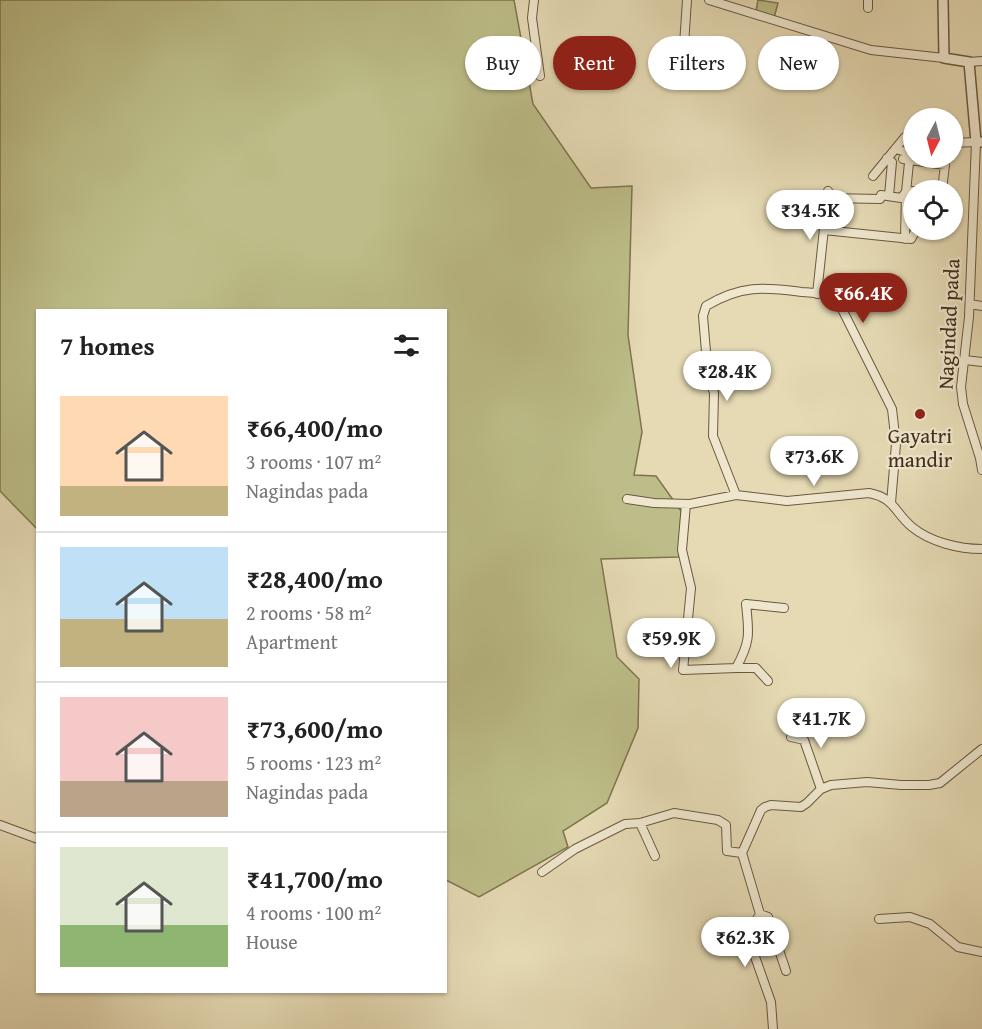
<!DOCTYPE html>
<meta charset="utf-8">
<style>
:root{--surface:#fff;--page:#f2f2f2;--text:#222;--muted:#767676;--line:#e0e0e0;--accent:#8f2418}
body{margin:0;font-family:"Gentium Book Plus",serif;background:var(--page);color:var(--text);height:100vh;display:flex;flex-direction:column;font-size:22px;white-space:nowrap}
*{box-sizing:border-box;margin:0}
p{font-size:20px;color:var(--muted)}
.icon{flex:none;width:33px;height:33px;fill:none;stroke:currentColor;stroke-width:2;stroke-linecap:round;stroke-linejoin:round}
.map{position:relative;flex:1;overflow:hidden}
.panel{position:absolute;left:36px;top:309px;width:411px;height:684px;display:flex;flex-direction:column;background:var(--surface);border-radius:0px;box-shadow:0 2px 4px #0004}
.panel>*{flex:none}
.guide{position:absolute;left:465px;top:36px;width:426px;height:54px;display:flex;gap:12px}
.needle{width:39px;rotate:187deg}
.controls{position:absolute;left:903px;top:108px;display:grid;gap:12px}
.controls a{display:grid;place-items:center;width:60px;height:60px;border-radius:50%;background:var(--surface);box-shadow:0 2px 4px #0004;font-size:30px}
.price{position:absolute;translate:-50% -51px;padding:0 14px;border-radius:21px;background:#fff;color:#222;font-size:20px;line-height:39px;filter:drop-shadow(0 2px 3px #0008)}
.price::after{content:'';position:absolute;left:50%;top:36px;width:18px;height:14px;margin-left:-9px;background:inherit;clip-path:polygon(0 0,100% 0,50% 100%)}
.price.current{background:var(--accent);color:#fff}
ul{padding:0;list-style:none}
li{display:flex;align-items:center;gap:18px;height:150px;padding:0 24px}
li+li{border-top:2px solid var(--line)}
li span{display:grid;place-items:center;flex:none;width:168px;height:120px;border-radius:0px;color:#555}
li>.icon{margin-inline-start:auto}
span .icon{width:72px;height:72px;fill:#fffc;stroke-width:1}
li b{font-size:26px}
h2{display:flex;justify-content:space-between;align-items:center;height:72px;padding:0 24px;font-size:26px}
.chip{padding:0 21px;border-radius:27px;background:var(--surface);box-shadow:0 2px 4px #0004;font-size:21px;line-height:54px}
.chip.current{background:var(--accent);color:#fff}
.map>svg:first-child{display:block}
.green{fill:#bcbd88;stroke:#807450;stroke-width:1.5}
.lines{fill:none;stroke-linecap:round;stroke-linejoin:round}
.minor-casing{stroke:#6c5840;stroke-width:10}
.tertiary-casing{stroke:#6c5840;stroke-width:12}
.minor{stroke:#eee7ce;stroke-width:8}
.tertiary{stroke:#eee7ce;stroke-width:9}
.poi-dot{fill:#8f2418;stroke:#eee7ce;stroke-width:2}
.labels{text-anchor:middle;stroke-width:4.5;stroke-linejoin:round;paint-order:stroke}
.street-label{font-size:21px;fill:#432c19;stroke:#eee7ce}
.poi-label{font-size:21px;fill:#432c19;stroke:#eee7ce}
</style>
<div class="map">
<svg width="982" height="1029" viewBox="0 0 982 1029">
<rect width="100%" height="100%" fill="#e5dab4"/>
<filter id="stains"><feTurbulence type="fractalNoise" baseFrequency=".00333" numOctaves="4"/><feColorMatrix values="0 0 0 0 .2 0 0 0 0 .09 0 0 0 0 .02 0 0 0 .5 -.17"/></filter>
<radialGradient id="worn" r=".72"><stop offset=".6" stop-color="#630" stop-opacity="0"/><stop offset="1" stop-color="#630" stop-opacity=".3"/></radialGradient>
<path class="green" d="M 0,0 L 514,0 L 533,104 L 591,188 L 632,186 L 628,335 L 642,432 L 634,475 L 656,476 L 681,511 L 679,557 L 601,559 L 617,657 L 639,679 L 638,728 L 607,803 L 563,831 L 568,847 L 479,897 L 446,880 L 446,310 L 38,310 L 37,529 L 0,491 Z
M 758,0 L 778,3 L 774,18 L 756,11 Z"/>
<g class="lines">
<g class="minor-casing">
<path id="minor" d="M 534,0 L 532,18 L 540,76
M 709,0 L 871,50 L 944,58
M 868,0 L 868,8
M 684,45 L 687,0
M 969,62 L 982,61
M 952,143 L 976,142 L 969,317 L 961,387 L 963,404 L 980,458 L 982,470
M 895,149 L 910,153 L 906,192 L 905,239
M 887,158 L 892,162 L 889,196
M 903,159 L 945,165 L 942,190
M 873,176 L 905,137 L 914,138
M 919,190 L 929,190
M 828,198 L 880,199 L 881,195 L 901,198 L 906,192 L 914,191
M 824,230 L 911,239 L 916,230
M 817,294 L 828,191
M 970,304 L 982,306
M 965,360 L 982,362
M 736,495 L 713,436 L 714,393 L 708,375 L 703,316 L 706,306 C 741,285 763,287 802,292 C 812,293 822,293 831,295 L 836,299 L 842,309 L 892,409 L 896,444 L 891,503
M 627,499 L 654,503 L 690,504 L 736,495 L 787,501 L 869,493 C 895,498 894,512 912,527 C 930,542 959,549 982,549
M 686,504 L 682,550 L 691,588 L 683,670 L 736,668 C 751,641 749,633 746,604 L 784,608
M 736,668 L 756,668 L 768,681
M 791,737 L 804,740 L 821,789
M 640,823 L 655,856
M 0,825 L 38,839
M 542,872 L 575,849 L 625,824 L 640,823 L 674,813 L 718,820 L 726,825 L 727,851 L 742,853
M 760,914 L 754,924 L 753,951 L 771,1002 L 773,1029
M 879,919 L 910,917 L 930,924 L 958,947 L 982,952
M 786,971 L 768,917 L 760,914 L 742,853 L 761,810 L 765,807 L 771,805 L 801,807 L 807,803 L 821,789 L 831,785 L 867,782 L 901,785 L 929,785 L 940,783 L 982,749"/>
</g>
<g class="tertiary-casing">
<path id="tertiary" d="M 943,0 L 944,58 L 969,62 L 976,142 L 982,142"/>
</g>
<use href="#minor" class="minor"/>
<use href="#tertiary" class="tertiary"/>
</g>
<circle class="poi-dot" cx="920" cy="414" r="6"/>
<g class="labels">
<g class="street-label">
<text transform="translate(949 324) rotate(-87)" y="7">Nagindad pada</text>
</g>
<g class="poi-label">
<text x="920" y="443">Gayatri<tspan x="920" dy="24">mandir</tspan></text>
</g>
</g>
<rect width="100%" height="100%" filter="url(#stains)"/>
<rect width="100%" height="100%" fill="url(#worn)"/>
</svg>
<div class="controls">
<a><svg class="needle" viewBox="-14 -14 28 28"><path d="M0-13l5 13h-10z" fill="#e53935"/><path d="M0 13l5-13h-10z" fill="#767676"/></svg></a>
<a><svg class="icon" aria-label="locate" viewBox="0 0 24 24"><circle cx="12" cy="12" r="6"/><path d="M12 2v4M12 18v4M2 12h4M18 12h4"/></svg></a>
</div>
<b class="price" style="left:810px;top:241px">₹34.5K</b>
<b class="price current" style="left:863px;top:324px">₹66.4K</b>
<b class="price" style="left:727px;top:402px">₹28.4K</b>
<b class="price" style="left:814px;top:487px">₹73.6K</b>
<b class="price" style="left:671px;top:669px">₹59.9K</b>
<b class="price" style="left:821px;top:749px">₹41.7K</b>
<b class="price" style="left:745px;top:968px">₹62.3K</b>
<div class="guide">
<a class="chip">Buy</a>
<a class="chip current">Rent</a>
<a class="chip">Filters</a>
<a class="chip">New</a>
</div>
<section class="panel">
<h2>7 homes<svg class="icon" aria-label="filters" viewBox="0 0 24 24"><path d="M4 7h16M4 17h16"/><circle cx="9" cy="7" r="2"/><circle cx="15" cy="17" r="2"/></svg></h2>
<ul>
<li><span style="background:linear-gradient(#ffd9b3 75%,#c2b280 0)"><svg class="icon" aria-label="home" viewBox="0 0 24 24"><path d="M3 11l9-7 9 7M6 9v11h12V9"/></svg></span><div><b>₹66,400/mo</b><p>3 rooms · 107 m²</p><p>Nagindas pada</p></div></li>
<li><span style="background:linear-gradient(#bfe0f5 60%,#c2b280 0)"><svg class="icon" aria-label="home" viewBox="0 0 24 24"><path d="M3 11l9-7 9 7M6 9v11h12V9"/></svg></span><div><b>₹28,400/mo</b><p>2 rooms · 58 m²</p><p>Apartment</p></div></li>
<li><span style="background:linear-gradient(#f6c9c9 70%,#b9a48a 0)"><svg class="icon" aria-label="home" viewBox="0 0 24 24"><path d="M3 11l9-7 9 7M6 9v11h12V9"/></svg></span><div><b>₹73,600/mo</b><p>5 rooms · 123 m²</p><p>Nagindas pada</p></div></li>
<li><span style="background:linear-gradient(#dfe7d0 65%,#8fb573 0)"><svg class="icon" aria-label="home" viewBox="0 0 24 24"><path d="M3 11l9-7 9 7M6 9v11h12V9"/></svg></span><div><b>₹41,700/mo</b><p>4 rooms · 100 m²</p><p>House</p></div></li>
</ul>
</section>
</div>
